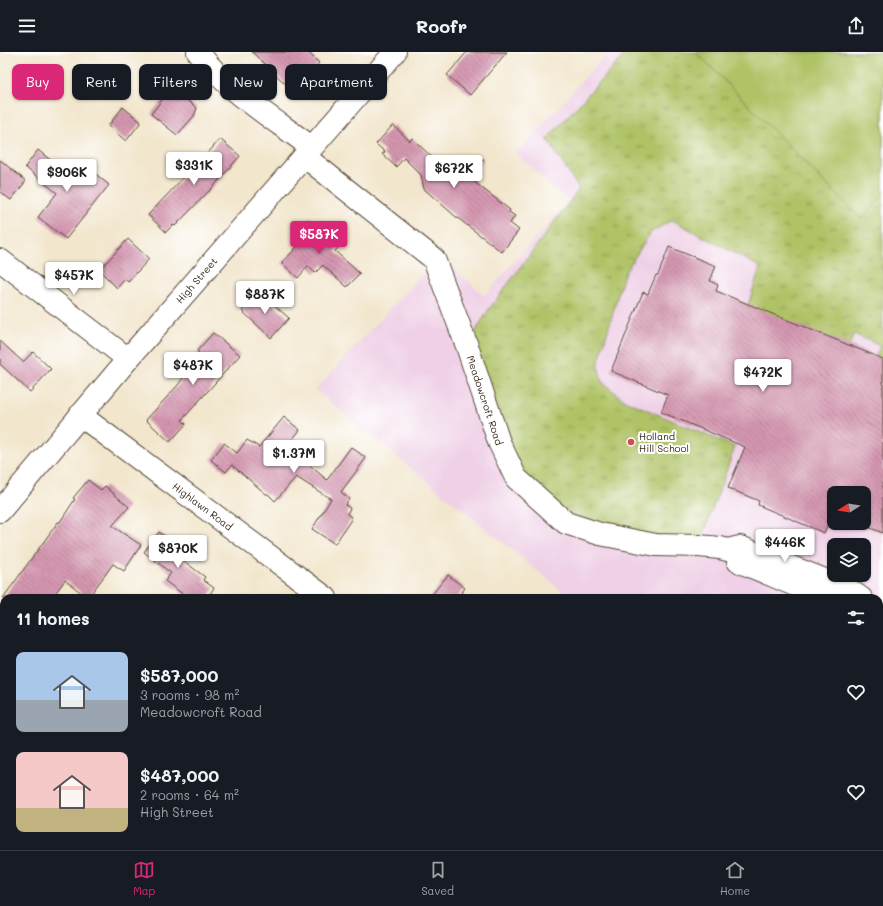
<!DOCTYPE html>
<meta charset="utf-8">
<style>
:root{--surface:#171b24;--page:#20242c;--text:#f1f3f6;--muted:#9ea1a6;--line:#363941;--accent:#db2777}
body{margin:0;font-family:Mali,sans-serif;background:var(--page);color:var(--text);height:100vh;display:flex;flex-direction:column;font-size:15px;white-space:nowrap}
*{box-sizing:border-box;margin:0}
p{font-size:13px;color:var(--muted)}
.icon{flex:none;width:22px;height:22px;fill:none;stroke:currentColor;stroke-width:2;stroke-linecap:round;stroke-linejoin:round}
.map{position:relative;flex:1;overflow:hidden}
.side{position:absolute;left:0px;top:542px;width:883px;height:256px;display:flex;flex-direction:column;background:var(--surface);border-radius:12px 12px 0 0;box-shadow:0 1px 3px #0004}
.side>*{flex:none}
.top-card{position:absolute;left:12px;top:12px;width:400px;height:36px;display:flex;gap:8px}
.needle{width:26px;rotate:258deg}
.controls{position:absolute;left:827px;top:434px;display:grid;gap:8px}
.controls a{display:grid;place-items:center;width:44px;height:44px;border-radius:8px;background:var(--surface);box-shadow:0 1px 3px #0004;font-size:20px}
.price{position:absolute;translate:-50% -34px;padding:0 9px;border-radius:4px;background:#fff;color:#222;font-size:13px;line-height:26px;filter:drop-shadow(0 1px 2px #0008)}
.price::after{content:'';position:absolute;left:50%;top:24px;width:12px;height:9px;margin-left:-6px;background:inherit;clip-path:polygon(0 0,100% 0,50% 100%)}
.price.active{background:var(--accent);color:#fff}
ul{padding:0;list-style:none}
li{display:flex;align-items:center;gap:12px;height:100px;padding:0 16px}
li span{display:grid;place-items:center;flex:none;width:112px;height:80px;border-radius:8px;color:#555}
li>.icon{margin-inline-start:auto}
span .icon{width:48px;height:48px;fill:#fffc;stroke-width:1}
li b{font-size:17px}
h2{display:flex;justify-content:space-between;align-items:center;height:48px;padding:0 16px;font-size:17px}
.tag{padding:0 14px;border-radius:8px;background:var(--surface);box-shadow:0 1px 3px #0004;font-size:14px;line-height:36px}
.tag.active{background:var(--accent);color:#fff}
header{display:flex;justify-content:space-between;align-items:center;height:52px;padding:0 16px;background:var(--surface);font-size:18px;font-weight:700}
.dock{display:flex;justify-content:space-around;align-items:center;height:56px;border-top:1px solid var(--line);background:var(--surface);font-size:11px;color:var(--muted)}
.dock a{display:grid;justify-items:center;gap:2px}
.dock .active{color:var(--accent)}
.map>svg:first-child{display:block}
.built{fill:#efd0e6;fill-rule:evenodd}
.grass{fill:url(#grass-tufts);stroke:#757642}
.garden{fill:#afc265;stroke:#757642}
.building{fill:url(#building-back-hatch)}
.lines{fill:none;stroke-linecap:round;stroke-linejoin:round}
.minor-casing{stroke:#564638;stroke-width:24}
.minor{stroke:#fff;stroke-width:22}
.poi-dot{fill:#d1495b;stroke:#fff;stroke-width:1.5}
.labels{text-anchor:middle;stroke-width:4;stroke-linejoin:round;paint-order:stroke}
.street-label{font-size:10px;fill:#3b2a1e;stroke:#fff}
.poi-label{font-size:10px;fill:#3b2a1e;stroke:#fff;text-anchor:start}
</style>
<header><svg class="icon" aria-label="menu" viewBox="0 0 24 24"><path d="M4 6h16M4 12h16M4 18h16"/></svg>Roofr<svg class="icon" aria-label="share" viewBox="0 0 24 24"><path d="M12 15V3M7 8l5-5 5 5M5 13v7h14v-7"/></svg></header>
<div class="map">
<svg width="883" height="798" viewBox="0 0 883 798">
<defs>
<pattern id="grass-tufts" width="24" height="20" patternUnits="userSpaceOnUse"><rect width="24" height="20" fill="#afc265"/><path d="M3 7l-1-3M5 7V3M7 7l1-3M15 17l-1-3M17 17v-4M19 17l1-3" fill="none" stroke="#909e53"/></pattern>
<pattern id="building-back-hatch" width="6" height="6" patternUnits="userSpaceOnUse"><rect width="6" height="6" fill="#d496b0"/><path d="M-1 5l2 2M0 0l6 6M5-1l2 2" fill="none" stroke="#ad7b8f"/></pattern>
</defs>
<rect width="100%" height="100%" fill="#fff"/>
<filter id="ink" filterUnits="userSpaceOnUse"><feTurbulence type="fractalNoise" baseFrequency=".025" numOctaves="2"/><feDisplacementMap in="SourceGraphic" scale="8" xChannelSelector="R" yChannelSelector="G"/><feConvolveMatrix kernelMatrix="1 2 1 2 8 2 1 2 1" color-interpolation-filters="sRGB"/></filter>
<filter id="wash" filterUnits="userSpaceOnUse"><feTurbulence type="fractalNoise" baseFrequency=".012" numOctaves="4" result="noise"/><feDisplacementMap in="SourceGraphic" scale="16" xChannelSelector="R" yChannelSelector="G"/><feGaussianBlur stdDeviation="0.9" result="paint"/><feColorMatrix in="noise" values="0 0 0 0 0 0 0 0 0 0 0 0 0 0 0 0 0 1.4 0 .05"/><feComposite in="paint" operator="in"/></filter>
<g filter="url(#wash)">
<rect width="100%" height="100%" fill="#f2e6cc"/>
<path class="built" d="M 608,0 L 883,0 L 883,798 L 877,794 L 879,794 L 879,546 L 571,546 L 315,338 L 440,203 L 484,244 L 568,149 L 516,102 ZM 834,441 L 864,441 L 864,471 L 834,471 ZM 834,493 L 864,493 L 864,523 L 834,523 Z"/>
<path class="grass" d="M 627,0 L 883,0 L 883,325 L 869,322 L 880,294 L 854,282 L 842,311 L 744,266 L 760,215 L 672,168 L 651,180 L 624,222 L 598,313 L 602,330 L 624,348 L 735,395 L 699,494 L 600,482 L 516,426 L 467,294 L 487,260 L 579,137 L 547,87 Z"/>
<path class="garden" d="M 696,0 L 881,0 L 883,2 L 883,144 L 861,167 Z"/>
<g id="blocks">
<path class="building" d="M 252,0 L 308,0 L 319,11 L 293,39 Z
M 467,0 L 507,0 L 470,43 L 447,23 Z
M 171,36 L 197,56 L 194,64 L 177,83 L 151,62 Z
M 123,55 L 141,70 L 126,89 L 108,74 Z
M 393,73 L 410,89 L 412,86 L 442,115 L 449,107 L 457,115 L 484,107 L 468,124 L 482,136 L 510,158 L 509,160 L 515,164 L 510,171 L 519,178 L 502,200 L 455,164 L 424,137 L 421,123 L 404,106 L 396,115 L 382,102 L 385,100 L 376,92 Z
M 220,87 L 240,104 L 214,134 L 175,174 L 173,173 L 166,180 L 148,163 L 184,125 L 181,121 L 198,106 L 201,109 Z
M 38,98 L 70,124 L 81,110 L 109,133 L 66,187 L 38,165 L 57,141 L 25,115 Z
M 0,108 L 26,129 L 11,148 L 0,140 Z
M 308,167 L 323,181 L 325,179 L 340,194 L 335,199 L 360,222 L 347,235 L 323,213 L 315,221 L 308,214 L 298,226 L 282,211 L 305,186 L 297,179 Z
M 128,187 L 149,207 L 128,230 L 125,227 L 117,236 L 99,218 Z
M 669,195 L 716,214 L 710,229 L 718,233 L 716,239 L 883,307 L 883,481 L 858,471 L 864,471 L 864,441 L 834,441 L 834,461 L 833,461 L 824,481 L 758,453 L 759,449 L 728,436 L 745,395 L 661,360 L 668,343 L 611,319 L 643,240 L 648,242 L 656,223 L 658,223 Z
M 259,240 L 289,266 L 271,286 L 242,259 Z
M 213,281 L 240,303 L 182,368 L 186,372 L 170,390 L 146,368 L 178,333 L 183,326 L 180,324 L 199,301 L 197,299 Z
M 0,289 L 23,310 L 33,300 L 51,317 L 30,340 L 0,312 Z
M 284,365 L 300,378 L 287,394 L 327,428 L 351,395 L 366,406 L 341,440 L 349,447 L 345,453 L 350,456 L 347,462 L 352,466 L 335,492 L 312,477 L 331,447 L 296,425 L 275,449 L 268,442 L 266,442 L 232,413 L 226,420 L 211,408 L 224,391 L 237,401 L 247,388 L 259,395 Z
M 88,428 L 101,438 L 105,434 L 129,455 L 112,474 L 141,493 L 124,519 L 113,512 L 88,546 L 65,528 L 52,546 L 3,546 L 58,470 L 60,470 L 75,447 L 73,446 Z
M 159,480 L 178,495 L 173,501 L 205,525 L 203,528 L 214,536 L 207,546 L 188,546 L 165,529 L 171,521 L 144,500 Z
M 448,523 L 465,536 L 457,546 L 429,546 Z"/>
</g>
</g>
<g filter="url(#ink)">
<use href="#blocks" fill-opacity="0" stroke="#564638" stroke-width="1"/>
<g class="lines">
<g class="minor-casing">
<g id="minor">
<path d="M 198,0 C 226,38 274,67 311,95"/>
<path id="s1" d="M 304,104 L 434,207 L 467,294 L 499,390 L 516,426 L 566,471 L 600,482 L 656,493 L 699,494 L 720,496 L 728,498 L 740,495 L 848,537 L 861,546"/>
<path d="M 0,208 L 128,307"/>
<path id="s2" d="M 80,363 L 326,546"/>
<path id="s3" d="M 0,459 L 128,307 L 395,0"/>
<path d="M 738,509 L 809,539 L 821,546"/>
<path d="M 879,566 L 883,571"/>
<path d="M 879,596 L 883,601"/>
<path d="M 0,600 L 4,604"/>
<path d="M 258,794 L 263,798"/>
<path d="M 659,794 L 665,798"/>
</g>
</g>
<use href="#minor" class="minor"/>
</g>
</g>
<circle class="poi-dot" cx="631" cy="390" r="4"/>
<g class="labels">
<g class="street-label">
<text dy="4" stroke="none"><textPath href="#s3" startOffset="303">High Street</textPath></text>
<text dy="4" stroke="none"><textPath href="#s1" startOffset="316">Meadowcroft Road</textPath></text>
<text dy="4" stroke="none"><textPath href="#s2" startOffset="153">Highlawn Road</textPath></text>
</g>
<g class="poi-label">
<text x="639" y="388">Holland<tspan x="639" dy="12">Hill School</tspan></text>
</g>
</g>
</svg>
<div class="controls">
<a><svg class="needle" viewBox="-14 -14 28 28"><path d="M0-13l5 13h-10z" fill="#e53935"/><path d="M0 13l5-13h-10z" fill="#9ea1a6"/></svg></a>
<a><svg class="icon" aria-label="layers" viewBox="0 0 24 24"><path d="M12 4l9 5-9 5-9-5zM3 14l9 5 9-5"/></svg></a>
</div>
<b class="price" style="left:194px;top:134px">$331K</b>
<b class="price" style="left:454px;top:137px">$672K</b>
<b class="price" style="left:67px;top:141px">$906K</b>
<b class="price active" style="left:319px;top:203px">$587K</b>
<b class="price" style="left:74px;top:244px">$457K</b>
<b class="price" style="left:265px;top:263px">$887K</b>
<b class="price" style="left:193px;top:334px">$487K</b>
<b class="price" style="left:763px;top:341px">$472K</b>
<b class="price" style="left:294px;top:422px">$1.37M</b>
<b class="price" style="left:785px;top:511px">$446K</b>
<b class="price" style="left:178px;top:517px">$870K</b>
<div class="top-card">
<a class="tag active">Buy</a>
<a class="tag">Rent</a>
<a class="tag">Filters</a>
<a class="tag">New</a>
<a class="tag">Apartment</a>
</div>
<section class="side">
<h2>11 homes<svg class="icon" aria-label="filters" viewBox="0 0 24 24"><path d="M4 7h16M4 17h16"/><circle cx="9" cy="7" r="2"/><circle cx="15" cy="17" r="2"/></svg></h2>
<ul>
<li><span style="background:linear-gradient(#a9c7e8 60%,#9aa5b1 0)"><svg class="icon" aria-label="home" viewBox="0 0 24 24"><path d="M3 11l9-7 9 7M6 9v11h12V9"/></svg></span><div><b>$587,000</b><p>3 rooms · 98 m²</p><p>Meadowcroft Road</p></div><svg class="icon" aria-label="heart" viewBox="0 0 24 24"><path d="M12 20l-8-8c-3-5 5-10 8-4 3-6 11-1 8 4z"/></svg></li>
<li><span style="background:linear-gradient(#f6c9c9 70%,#c2b280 0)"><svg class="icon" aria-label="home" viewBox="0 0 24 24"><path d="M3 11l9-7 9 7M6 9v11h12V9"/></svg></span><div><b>$487,000</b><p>2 rooms · 64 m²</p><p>High Street</p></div><svg class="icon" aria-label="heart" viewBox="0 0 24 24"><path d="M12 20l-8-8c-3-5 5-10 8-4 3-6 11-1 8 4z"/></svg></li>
</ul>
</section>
</div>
<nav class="dock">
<a class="active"><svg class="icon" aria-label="map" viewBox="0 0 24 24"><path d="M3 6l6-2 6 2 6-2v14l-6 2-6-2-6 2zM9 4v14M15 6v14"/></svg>Map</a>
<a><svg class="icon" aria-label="saved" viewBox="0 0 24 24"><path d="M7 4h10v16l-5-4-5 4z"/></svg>Saved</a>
<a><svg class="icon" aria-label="home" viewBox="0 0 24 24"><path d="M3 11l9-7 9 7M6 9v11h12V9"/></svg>Home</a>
</nav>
